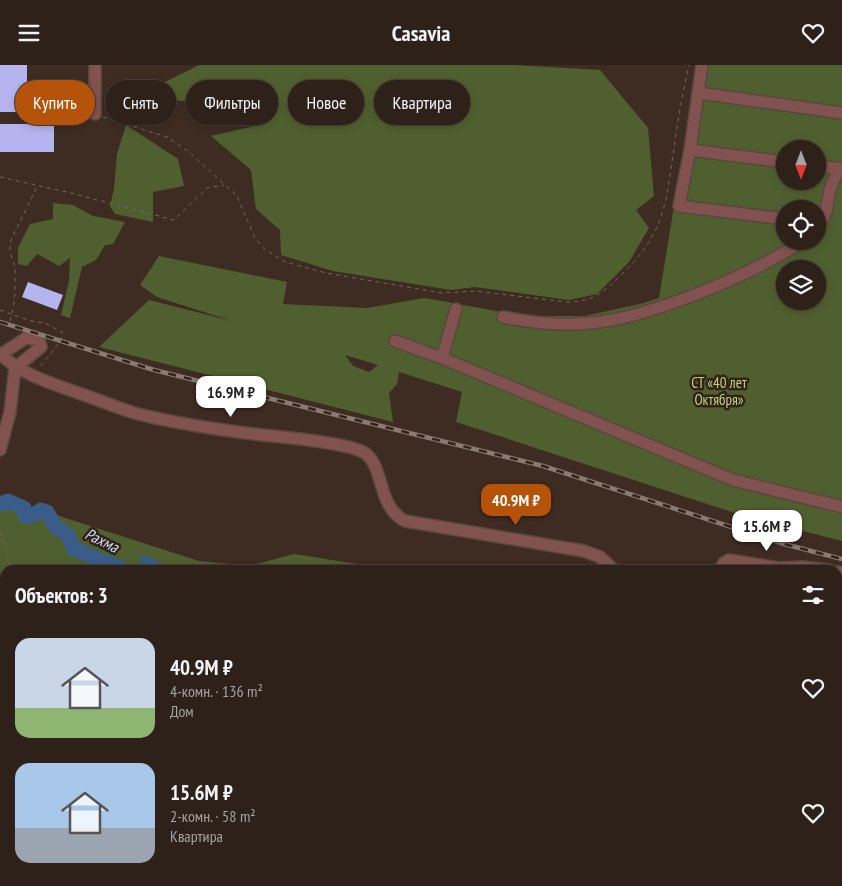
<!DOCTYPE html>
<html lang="ru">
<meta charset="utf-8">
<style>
:root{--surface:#2e211a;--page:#362923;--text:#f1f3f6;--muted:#a7a3a2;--line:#493e39;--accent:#b45309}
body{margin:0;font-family:"PT Sans Narrow",sans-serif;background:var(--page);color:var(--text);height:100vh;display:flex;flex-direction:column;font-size:19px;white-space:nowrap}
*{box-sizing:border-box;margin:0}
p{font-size:16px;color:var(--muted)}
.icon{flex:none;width:28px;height:28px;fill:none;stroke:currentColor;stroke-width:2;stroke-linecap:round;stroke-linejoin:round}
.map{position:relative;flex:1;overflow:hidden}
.panel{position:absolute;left:0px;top:500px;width:842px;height:321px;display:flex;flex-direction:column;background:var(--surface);border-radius:15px 15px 0 0;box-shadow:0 2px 8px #0003,0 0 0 1px var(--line)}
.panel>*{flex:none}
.banner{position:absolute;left:15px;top:15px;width:500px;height:45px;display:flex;gap:10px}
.needle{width:32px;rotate:180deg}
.controls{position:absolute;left:776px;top:75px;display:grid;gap:10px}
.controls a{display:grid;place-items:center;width:50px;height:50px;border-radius:50%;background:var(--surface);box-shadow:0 2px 8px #0003,0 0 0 1px var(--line);font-size:25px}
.price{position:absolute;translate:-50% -42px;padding:0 11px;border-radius:10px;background:#fff;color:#222;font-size:16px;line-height:32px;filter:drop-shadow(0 1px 2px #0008)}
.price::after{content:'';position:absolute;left:50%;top:30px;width:15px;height:11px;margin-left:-8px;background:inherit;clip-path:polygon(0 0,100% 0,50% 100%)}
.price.active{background:var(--accent);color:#fff}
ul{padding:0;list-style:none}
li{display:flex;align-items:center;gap:15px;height:125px;padding:0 15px}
li span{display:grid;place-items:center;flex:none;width:140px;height:100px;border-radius:15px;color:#555}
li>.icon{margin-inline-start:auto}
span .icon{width:60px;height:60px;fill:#fffc;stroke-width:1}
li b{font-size:21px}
h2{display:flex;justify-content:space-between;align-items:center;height:60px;padding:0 15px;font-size:21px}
.pill{padding:0 18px;border-radius:22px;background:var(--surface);box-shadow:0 2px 8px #0003,0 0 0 1px var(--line);font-size:18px;line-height:45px}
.pill.active{background:var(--accent);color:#fff}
header{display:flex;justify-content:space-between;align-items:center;height:65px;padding:0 15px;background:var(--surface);font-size:22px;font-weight:800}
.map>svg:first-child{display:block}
.green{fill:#505f2f;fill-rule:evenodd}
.water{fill:#395c88}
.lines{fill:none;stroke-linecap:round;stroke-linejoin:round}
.river{stroke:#395c88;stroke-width:15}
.building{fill:#b5b4ee}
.minor-casing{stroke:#59483e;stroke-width:14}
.path{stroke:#75655b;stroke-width:1;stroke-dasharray:4 4;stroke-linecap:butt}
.minor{stroke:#825250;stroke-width:11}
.rail-casing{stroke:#8a7b72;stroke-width:4.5}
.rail{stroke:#332218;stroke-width:2.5;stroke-dasharray:8;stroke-linecap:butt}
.labels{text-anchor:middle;stroke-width:5;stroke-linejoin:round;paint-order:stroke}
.park-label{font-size:15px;fill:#b9d582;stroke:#332218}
.water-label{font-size:16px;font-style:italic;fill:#c8ddf9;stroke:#332218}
</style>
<header><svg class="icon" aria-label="menu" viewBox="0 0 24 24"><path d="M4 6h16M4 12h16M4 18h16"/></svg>Casavia<svg class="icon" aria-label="heart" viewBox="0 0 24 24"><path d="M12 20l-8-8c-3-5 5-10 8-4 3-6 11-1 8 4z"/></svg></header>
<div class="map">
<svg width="842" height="821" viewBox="0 0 842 821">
<rect width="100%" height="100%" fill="#3e2c22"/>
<path class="green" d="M 199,0 L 514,0 L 600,5 L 648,63 L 654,131 L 636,145 L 649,163 L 629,197 L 597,229 L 569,235 L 475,222 L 451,225 L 333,206 L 281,190 L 280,165 L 256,144 L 251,105 L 211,71 L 264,59 L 243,34 L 179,36 L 159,20 Z
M 697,0 L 842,0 L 842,476 L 741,450 L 456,357 L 462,327 L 399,307 L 397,319 L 389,328 L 393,357 L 99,282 L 149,235 L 232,256 L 157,232 L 140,220 L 159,191 L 287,217 L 283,239 L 367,243 L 425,233 L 523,251 L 585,251 L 644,238 L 659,233 ZM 785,84 L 818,84 L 818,116 L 785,116 ZM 785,144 L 818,144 L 818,176 L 785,176 ZM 785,204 L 818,204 L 818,236 L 785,236 ZM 345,290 L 378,300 L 369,307 L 353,301 Z
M 126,60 L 178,94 L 184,121 L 153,127 L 153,157 L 115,149 L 110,141 L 114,123 L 117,89 Z
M 53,138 L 73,140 L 93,151 L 125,157 L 113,179 L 105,180 L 96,195 L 82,202 L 70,253 L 61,250 L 69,216 L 70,193 L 59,201 L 37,189 L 27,201 L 18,199 L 18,183 L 30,159 L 53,154 Z
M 8,439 L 21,445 L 24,452 L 33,453 L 41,449 L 46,451 L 54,464 L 66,470 L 73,486 L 118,505 L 5,505 L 5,557 L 0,559 L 0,442 Z
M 53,449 L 199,496 L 249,501 L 294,489 L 395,505 L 136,505 L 77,481 C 69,463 60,466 53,449 Z
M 5,559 L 5,700 L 0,687 L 0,561 Z
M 838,630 L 842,632 L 842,696 L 838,696 Z
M 838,728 L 842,735 L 842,821 L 266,821 L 265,816 L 838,816 Z
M 0,759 L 5,774 L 5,816 L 15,816 L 15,821 L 0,821 Z
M 33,816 L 255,816 L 256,821 L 34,821 Z"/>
<path class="water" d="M 142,489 L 171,503 C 163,508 145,506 140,497 Z"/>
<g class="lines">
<path class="river" d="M 0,439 L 8,436 L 24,443 L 25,451 L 33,450 L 41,445 L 47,447 L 55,461 L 67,469 L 74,484 L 125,505
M 838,699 L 842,699"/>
</g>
<path class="building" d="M 0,0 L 27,0 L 27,47 L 0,47 Z
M 0,59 L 54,59 L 54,87 L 0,87 Z
M 28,217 L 63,230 L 57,245 L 22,232 Z"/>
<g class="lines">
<g class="minor-casing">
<path id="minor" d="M 95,0 L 95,49
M 702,0 L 690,85 L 679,141 L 785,154
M 699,28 L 842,48
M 690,85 L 785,97
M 818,101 L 842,104
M 818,165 L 826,147 L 830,124 L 839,103
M 503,252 C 532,258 561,261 590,258 C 650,253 753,209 803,176
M 395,276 L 442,293 L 733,415 L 842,442
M 0,289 C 24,311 51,318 81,329 C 100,335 119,344 138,349 C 179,359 220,365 262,370 C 284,372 345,378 363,387 C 385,399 376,441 405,456 L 584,486 L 600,492 L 614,505
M 0,290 L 26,273 L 39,275 L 41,282 L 15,303 L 10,347 L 0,385
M 442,293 L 456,244
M 719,505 L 724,498 L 729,495 L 779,503 L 803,502 L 829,505
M 838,507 L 842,508
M 0,642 L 5,642
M 153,816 L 155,821"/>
</g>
<path class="path" d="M 103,52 L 167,72 L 189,87 L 237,131 L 254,171 L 263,183 L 285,197 L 326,208 L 442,228 L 475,226 L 567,237 C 594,236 600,230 619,212 C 634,198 647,183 656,164 C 667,141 669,115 673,90 C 677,60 682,30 689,0
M 0,112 L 71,128 L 174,155 L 207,123 L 224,120
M 0,245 L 31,256 L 45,258 L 63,268 L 60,277 L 39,303
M 10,256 C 16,234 15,226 15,205 C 15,194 7,191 11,175 L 38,120
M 0,467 L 12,505
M 838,655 L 842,657
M 838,688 L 842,673
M 0,746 L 5,758
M 838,748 L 842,758
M 21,816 L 22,821
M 787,816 L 787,821
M 830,816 L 835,821
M 570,821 L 573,816"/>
<use href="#minor" class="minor"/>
<g class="rail-casing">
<path id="rail" d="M 0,257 L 154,305 L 543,401 L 784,479 L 842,494"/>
</g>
<use href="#rail" class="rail"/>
</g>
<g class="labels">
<g class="park-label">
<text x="719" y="323">СТ «40 лет<tspan x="719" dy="17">Октября»</tspan></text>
</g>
<g class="water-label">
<text transform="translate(102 475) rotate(26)" y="6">Рахма</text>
</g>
</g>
</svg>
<div class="controls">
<a><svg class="needle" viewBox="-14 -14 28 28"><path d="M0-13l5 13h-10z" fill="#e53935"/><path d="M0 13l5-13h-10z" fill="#a7a3a2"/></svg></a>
<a><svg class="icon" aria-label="locate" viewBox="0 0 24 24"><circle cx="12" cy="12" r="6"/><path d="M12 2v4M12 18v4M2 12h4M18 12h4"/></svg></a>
<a><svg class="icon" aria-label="layers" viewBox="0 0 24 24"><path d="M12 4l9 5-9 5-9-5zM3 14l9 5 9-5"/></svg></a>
</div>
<b class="price" style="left:231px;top:353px">16.9M ₽</b>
<b class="price active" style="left:516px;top:461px">40.9M ₽</b>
<b class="price" style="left:767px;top:487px">15.6M ₽</b>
<div class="banner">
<a class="pill active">Купить</a>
<a class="pill">Снять</a>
<a class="pill">Фильтры</a>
<a class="pill">Новое</a>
<a class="pill">Квартира</a>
</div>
<section class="panel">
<h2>Объектов: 3<svg class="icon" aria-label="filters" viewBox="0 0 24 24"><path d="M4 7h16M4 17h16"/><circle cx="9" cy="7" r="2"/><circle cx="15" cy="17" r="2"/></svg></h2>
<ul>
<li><span style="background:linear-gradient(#c9d6e8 70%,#8fb573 0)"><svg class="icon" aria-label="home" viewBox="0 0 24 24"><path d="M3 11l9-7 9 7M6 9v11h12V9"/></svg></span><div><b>40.9M ₽</b><p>4-комн. · 136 m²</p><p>Дом</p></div><svg class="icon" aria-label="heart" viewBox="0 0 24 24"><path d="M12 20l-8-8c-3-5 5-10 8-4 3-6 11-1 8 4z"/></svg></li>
<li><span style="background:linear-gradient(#a9c7e8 65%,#9aa5b1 0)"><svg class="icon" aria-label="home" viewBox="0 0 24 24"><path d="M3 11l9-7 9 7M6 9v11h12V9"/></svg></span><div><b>15.6M ₽</b><p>2-комн. · 58 m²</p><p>Квартира</p></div><svg class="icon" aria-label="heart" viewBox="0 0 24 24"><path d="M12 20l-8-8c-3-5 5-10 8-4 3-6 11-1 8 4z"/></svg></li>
</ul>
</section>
</div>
